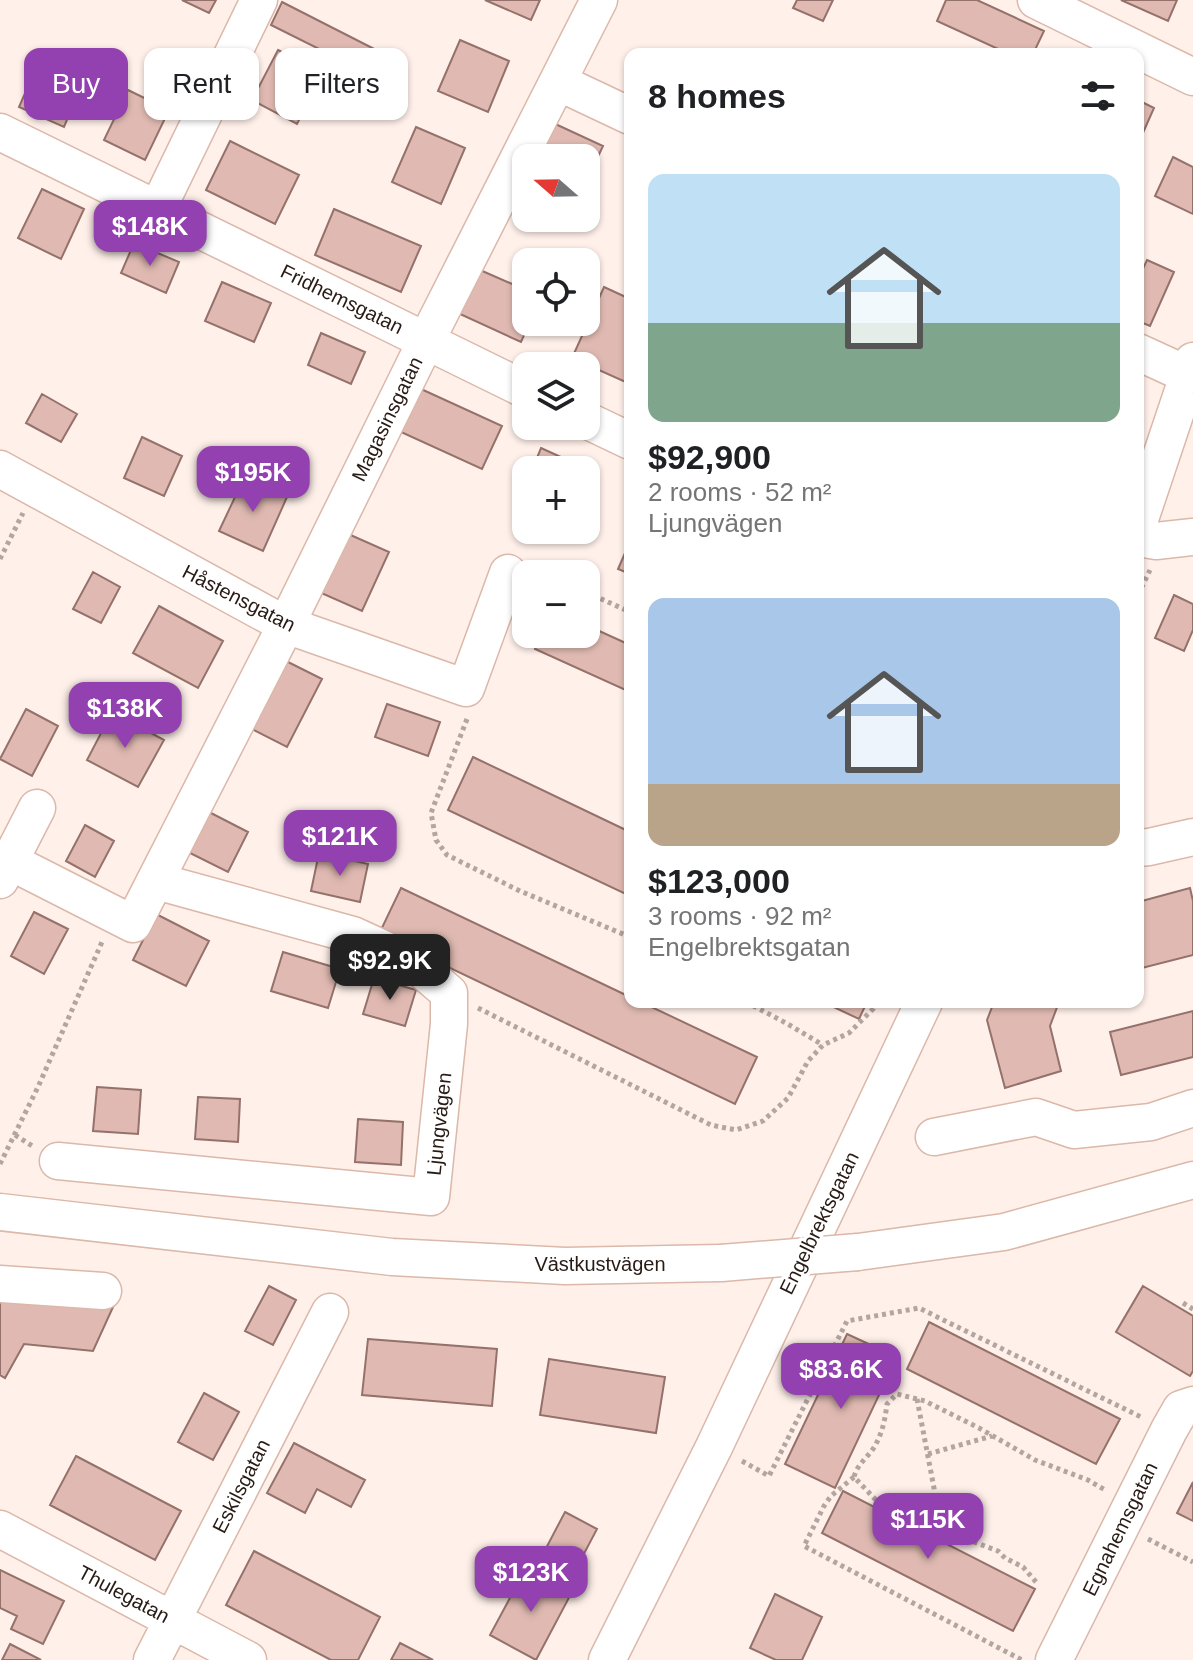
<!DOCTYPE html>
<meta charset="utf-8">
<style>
:root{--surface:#fff;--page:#f2f2f2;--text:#202124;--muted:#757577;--accent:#9341b0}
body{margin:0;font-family:Arial,sans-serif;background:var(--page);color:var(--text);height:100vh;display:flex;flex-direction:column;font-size:30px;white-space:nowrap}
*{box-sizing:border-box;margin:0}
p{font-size:26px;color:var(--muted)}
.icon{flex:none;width:44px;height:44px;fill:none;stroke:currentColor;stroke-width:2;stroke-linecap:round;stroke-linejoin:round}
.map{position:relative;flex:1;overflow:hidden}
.side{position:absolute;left:624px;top:48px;width:520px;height:960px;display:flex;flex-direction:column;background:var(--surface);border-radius:16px;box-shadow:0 2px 6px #0004}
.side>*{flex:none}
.guide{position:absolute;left:24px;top:48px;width:480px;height:72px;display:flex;gap:16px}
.needle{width:52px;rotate:290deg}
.tools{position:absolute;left:512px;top:144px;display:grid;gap:16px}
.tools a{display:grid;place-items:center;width:88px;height:88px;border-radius:16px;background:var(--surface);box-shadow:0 2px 6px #0004;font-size:40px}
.price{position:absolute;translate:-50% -68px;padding:0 18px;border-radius:16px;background:var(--accent);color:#fff;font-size:26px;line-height:52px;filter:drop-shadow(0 2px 4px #0008)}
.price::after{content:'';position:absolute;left:50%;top:48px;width:24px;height:18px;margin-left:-12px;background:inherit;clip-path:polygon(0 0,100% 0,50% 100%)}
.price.selected{background:#222;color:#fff}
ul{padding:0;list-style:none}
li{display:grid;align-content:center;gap:16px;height:424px;padding:0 24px}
li span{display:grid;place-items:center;height:248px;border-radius:16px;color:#555}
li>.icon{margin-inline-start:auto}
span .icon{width:144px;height:144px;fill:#fffc;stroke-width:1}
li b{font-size:34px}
h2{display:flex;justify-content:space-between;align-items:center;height:96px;padding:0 24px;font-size:34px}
.tag{padding:0 28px;border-radius:16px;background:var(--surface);box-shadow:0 2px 6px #0004;font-size:28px;line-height:72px}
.tag.selected{background:var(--accent);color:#fff}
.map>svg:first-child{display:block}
.building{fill:#e0bab2;stroke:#94716a;stroke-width:2}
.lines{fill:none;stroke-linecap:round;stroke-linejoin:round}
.minor-casing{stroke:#dbb8a9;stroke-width:39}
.path{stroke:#b3a59f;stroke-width:5;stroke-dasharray:4 4;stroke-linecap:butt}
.minor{stroke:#fff;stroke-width:36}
.minor-bridge-casing{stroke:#dbb8a9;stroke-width:39;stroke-linecap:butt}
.minor-bridge{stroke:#fff;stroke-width:36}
.labels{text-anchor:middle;stroke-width:7;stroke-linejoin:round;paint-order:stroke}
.street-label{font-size:20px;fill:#281b15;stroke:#fff}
</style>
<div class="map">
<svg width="1193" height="1660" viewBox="0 0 1193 1660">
<rect width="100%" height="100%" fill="#fff0ea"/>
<path class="building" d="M 182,0 L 216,0 L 209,13 Z
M 485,0 L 540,0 L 531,20 Z
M 797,0 L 833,0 L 823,21 L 793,8 Z
M 946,0 L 977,0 L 1044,31 L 1033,54 L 1009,54 L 937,21 Z
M 1121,0 L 1177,0 L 1168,21 Z
M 282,2 L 390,57 L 379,79 L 271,25 Z
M 460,40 L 509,61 L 488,112 L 438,91 Z
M 278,50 L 323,73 L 297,124 L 252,100 Z
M 41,57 L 85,77 L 64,127 L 19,107 Z
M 128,90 L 169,110 L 145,160 L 104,140 Z
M 1138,100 L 1154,108 L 1138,144 Z
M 551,122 L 603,146 L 586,182 L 586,158 L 534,158 Z
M 416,127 L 465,148 L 441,204 L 392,182 Z
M 230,141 L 299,175 L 275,224 L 206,190 Z
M 1173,157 L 1193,167 L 1193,214 L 1155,196 Z
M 42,189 L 84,209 L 61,259 L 18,238 Z
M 334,209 L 421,246 L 401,292 L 315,255 Z
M 134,243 L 179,262 L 166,293 L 121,273 Z
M 1147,260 L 1174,272 L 1150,326 L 1138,321 L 1138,274 L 1140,275 Z
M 480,270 L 526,290 L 526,322 L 530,322 L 521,342 L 460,314 Z
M 222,282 L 271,303 L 254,342 L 205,321 Z
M 604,287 L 630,299 L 630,384 L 572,358 Z
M 321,333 L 365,352 L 351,384 L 308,365 Z
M 421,389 L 502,426 L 482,469 L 401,432 Z
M 42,394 L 77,414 L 61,442 L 26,423 Z
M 142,437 L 182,456 L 164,496 L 124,478 Z
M 541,448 L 598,474 L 586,500 L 586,470 L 532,470 Z
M 244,478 L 287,497 L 263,551 L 219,531 Z
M 346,533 L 389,552 L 362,611 L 319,592 Z
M 629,544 L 630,544 L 630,574 L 618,569 Z
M 93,572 L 120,587 L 101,623 L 73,609 Z
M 1174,595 L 1193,604 L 1193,630 L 1184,651 L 1155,638 Z
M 159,606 L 223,641 L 198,688 L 133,653 Z
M 586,625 L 630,645 L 630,692 L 535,649 L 542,634 L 586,634 Z
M 282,659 L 322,679 L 287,747 L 248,727 Z
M 387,704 L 440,722 L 428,756 L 375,737 Z
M 26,709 L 58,726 L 32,776 L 0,759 Z
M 112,712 L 164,740 L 138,787 L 87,760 Z
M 473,757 L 630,832 L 630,896 L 448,810 Z
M 209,812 L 248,832 L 228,872 L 188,852 Z
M 85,825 L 114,841 L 95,877 L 66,861 Z
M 319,853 L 368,864 L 360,902 L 311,891 Z
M 401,888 L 630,997 L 630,1002 L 641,1002 L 757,1057 L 735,1104 L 379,934 Z
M 1190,888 L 1193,901 L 1193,955 L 1138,969 L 1138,902 Z
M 34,912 L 68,929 L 44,974 L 11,956 Z
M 156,914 L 209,941 L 186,986 L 133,960 Z
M 283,952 L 340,969 L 328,1008 L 271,991 Z
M 374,978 L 416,990 L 405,1026 L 363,1014 Z
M 823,1002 L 867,1002 L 859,1019 Z
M 994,1002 L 1059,1002 L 1050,1026 L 1061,1071 L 1005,1088 L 987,1020 Z
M 1193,1011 L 1193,1057 L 1121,1075 L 1110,1032 Z
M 97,1087 L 141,1090 L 138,1134 L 93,1131 Z
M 198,1097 L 240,1099 L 238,1142 L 195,1139 Z
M 358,1119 L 403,1122 L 401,1165 L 355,1162 Z
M 269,1286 L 296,1300 L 273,1345 L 245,1331 Z
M 1143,1286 L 1193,1316 L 1193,1371 L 1190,1376 L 1116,1332 Z
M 0,1297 L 113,1307 L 93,1351 L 24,1344 L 5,1378 L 0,1375 Z
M 929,1322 L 1120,1419 L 1096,1464 L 907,1369 Z
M 847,1334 L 897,1357 L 835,1488 L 785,1464 Z
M 368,1339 L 497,1349 L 492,1406 L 362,1395 Z
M 549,1359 L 665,1377 L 656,1433 L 540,1415 Z
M 204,1393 L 239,1412 L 213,1460 L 178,1442 Z
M 294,1443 L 365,1480 L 351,1507 L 317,1489 L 305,1513 L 267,1493 Z
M 76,1456 L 181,1511 L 155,1560 L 50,1505 Z
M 1193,1482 L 1193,1521 L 1177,1513 Z
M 843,1491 L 1035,1589 L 1013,1631 L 822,1533 Z
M 565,1512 L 597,1529 L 576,1569 L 544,1552 Z
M 254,1551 L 380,1617 L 358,1660 L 331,1660 L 226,1605 Z
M 526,1568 L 572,1592 L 536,1660 L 490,1635 Z
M 0,1570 L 64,1601 L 43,1644 L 11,1629 L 17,1616 L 0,1608 Z
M 775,1594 L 822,1617 L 802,1660 L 776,1660 L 750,1648 Z
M 400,1643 L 433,1660 L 391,1660 Z
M 10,1644 L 41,1660 L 2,1660 Z"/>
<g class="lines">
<g class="minor-casing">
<path id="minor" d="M 1036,0 L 1193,77
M 558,82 L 630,116
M 0,132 L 526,390
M 157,210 L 259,0
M 1138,352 L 1188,375
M 586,420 L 630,441
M 0,469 L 286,625 L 466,688 L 508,573
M 1138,525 L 1193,361
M 1138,538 L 1156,541 L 1193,537
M 1138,848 L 1149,847 L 1193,837
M 9,861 L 133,924 L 286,625 L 426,341 L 599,0
M 0,880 L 37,808
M 934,1137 L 1036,1117 L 1074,1130 L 1151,1122 L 1193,1108
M 58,1161 L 431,1197 L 449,1024 L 449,993 L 414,963 L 353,935 L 156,881
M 0,1212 L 392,1257 L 565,1266 L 721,1263
M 858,1252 L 1004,1232 L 1193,1180
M 0,1284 L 103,1291
M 0,1529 L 248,1660
M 152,1660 L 330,1312
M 607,1660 L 714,1447 L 924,1002
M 1054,1660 L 1169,1430 L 1181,1409 L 1193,1405"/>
</g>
<path class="path" d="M 0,559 L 23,513
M 586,592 L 630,612
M 1138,595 L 1150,570
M 467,719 L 431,813 L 436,840 L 447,855 L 520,891 L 630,937
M 746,1002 L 786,1023 L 823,1045
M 478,1008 L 711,1125 L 736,1130 L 763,1121 L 788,1098 L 808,1061 L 823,1045 L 849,1033 L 873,1009 L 876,1002
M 15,1135 L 34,1147
M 0,1164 L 38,1087 L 102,942
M 1183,1303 L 1193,1309
M 917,1399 L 938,1509 L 938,1528 L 936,1536
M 928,1454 L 992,1436
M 742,1461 L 769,1476 L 847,1321 L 919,1308 L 1143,1418
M 854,1477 L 831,1496 L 824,1506 L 804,1546 L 1022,1660
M 1148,1539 L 1193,1562
M 1036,1582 L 1023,1567 L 1005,1558 L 998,1551 L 929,1525 L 913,1511 L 893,1502 L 876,1500 L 854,1477 C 857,1465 866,1459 873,1449 C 882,1435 885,1420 887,1404 L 897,1394 L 925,1401 L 979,1428 L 1035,1460 L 1088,1480 L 1107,1491"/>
<use href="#minor" class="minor"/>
<g class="minor-bridge-casing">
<path id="minor-bridge" d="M 721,1263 L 858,1252"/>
</g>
<use href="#minor-bridge" class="minor-bridge"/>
</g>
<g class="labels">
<g class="street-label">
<text transform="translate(342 299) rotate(26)" y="7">Fridhemsgatan</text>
<text transform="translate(387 419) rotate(-64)" y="7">Magasinsgatan</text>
<text transform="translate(239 598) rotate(27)" y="7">Håstensgatan</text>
<text transform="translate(439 1124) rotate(-84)" y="7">Ljungvägen</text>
<text transform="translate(819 1223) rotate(-64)" y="7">Engelbrektsgatan</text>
<text x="600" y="1271">Västkustvägen</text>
<text transform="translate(241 1486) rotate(-63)" y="7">Eskilsgatan</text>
<text transform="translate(1120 1529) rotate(-64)" y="7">Egnahemsgatan</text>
<text transform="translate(124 1594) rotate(28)" y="7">Thulegatan</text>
</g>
</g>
</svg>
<div class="tools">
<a><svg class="needle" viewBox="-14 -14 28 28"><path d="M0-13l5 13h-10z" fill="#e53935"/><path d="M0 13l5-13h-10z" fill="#757577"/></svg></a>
<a><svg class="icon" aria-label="locate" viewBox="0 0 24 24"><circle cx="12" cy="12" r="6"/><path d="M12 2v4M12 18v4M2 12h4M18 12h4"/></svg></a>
<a><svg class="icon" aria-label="layers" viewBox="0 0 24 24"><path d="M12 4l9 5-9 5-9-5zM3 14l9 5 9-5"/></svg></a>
<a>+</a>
<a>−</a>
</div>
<b class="price" style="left:150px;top:268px">$148K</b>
<b class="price" style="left:253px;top:514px">$195K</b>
<b class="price" style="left:125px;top:750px">$138K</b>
<b class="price" style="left:340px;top:878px">$121K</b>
<b class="price selected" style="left:390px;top:1002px">$92.9K</b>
<b class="price" style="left:841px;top:1411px">$83.6K</b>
<b class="price" style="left:928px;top:1561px">$115K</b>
<b class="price" style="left:531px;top:1614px">$123K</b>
<div class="guide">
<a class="tag selected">Buy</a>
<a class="tag">Rent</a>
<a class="tag">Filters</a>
</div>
<section class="side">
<h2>8 homes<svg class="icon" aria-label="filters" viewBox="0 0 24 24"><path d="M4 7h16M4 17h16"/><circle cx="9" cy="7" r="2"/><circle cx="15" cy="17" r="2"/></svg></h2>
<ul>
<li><span style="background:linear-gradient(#bfe0f5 60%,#7fa58c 0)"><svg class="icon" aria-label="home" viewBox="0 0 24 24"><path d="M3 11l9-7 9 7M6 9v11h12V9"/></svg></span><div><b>$92,900</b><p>2 rooms · 52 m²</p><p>Ljungvägen</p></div></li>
<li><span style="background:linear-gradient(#a9c7e8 75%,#b9a48a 0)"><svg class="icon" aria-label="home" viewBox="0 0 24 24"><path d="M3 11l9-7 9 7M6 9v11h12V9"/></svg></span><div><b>$123,000</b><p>3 rooms · 92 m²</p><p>Engelbrektsgatan</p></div></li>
</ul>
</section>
</div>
